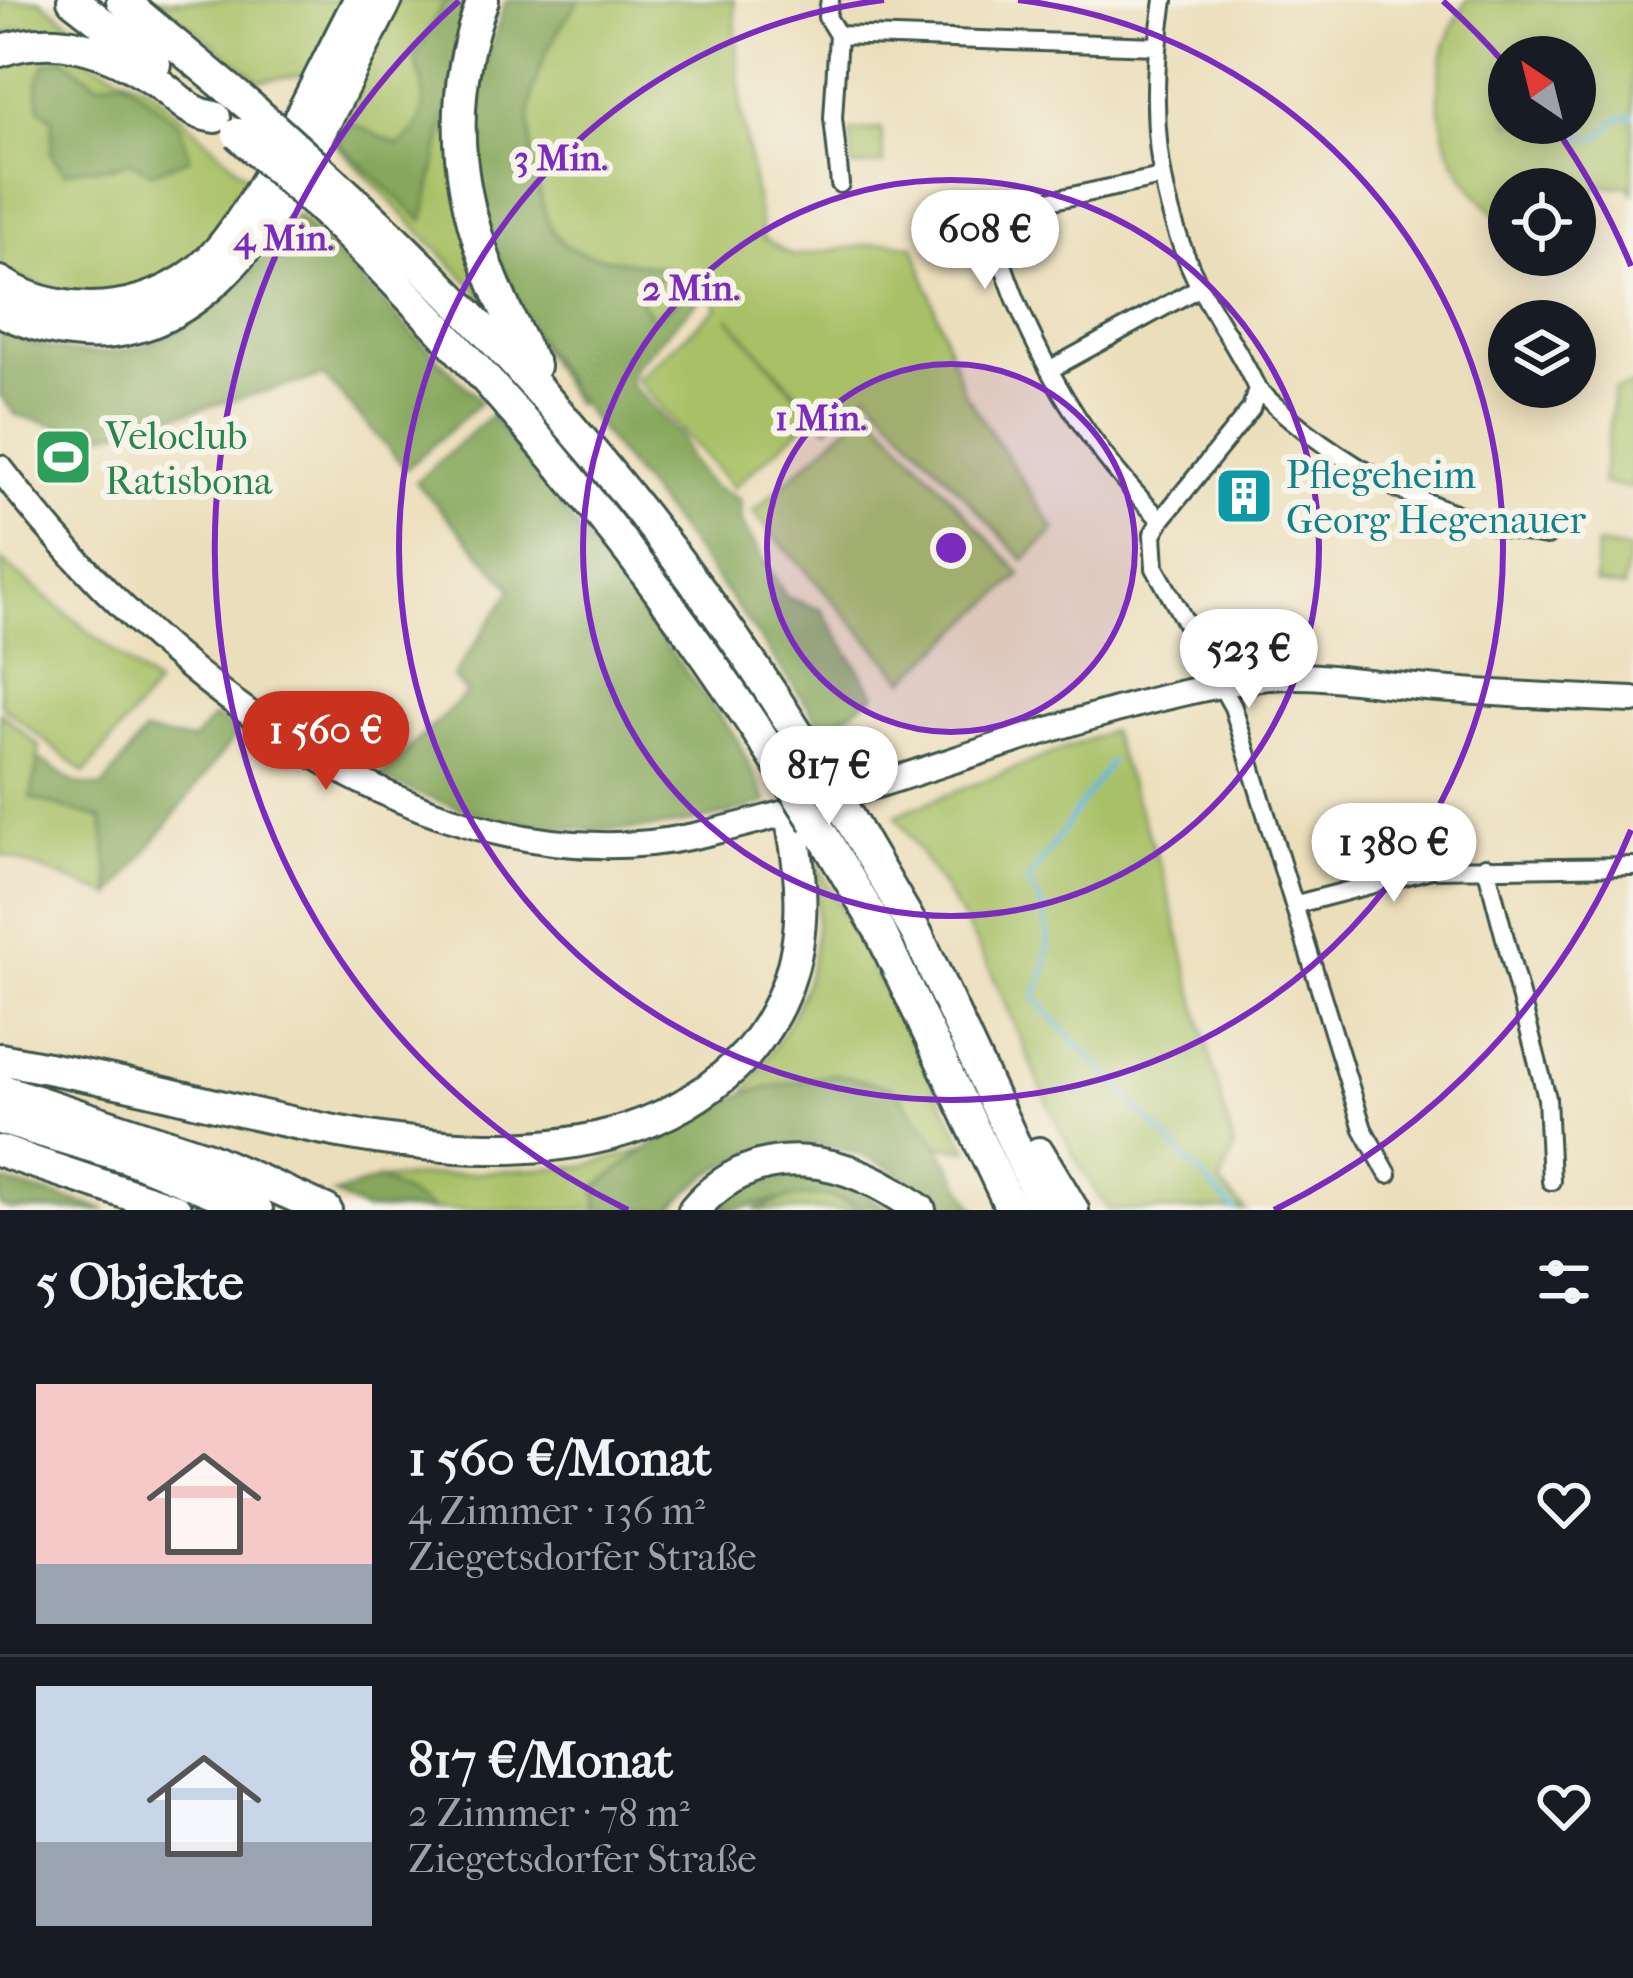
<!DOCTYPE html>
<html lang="de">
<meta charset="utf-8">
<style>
:root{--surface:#171b24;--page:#242831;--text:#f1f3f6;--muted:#9ea1a6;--line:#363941;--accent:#c8321e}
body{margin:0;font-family:"IM FELL French Canon",serif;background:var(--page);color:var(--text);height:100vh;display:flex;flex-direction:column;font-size:45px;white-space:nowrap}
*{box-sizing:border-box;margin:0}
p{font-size:39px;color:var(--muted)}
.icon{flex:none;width:66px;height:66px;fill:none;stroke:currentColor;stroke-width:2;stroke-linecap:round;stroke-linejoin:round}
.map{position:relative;height:1210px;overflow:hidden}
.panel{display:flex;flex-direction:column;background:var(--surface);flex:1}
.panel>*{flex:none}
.needle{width:78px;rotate:325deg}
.fabs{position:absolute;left:1488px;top:36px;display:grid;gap:24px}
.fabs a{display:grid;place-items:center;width:108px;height:108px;border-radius:50%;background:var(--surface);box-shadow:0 6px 30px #0003;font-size:60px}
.price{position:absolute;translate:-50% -102px;padding:0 27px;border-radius:42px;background:#fff;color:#222;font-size:39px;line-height:78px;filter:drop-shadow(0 3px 6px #0008)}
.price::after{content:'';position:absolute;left:50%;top:72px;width:36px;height:27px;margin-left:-18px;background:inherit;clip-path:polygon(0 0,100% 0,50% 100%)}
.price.active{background:var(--accent);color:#fff}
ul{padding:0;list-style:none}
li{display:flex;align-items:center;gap:36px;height:300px;padding:0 36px}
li+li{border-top:3px solid var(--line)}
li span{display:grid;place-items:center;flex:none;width:336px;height:240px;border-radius:0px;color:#555}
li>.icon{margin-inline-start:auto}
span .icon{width:144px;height:144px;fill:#fffc;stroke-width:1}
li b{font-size:51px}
h2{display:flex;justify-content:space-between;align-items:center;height:144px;padding:0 36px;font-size:51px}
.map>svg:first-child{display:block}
.green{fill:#a8c166;stroke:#647f4d;stroke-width:3;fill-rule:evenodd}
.forest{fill:#86a75b;stroke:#527248;stroke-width:3}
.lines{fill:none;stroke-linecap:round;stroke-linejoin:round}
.stream{stroke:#65b7e0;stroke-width:4.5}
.street-casing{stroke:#3e5548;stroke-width:22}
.secondary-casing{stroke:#3e5548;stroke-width:30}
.highway-casing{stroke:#3e5548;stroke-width:36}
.street{stroke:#fff;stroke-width:16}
.secondary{stroke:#fff;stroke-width:24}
.highway{stroke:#fff;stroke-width:30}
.highway-bridge-casing{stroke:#3e5548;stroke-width:36;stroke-linecap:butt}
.highway-bridge{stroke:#fff;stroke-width:30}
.ring{fill:none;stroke:#7b2cbf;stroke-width:6}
.labels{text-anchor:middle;stroke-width:12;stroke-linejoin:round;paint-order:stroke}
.leisure-label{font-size:39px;fill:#27864d;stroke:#f7f3e8;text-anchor:start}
.culture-label{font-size:39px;fill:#0d838f;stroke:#f7f3e8;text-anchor:start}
.centre{fill:#7b2cbf;stroke:#f7f3e8;stroke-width:6}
.ring-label{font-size:36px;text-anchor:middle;font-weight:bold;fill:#7b2cbf;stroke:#f7f3e8;stroke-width:12;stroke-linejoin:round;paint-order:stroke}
</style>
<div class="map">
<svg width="1633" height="1210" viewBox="0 0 1633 1210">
<rect width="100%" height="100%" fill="#f7f3e8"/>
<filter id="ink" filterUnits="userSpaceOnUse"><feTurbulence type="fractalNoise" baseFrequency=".00833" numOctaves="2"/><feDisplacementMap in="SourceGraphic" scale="24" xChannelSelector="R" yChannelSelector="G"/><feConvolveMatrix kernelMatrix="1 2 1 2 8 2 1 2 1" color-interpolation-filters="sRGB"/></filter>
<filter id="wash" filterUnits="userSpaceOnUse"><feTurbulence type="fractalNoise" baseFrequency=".004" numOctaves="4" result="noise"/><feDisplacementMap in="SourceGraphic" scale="48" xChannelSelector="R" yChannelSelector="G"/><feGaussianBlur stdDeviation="2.7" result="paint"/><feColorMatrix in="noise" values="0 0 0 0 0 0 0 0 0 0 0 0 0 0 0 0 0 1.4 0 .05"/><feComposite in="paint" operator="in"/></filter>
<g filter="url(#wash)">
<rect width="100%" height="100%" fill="#ebdeba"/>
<path class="green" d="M 0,0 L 40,0 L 80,30 L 16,29 L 0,36 Z
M 157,0 L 347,0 L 311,68 L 301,75 L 259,80 Z
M 396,0 L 472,0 L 458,47 L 486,300 L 325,133 Z
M 506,0 L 734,0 L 741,112 L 763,238 L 793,256 L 889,242 L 914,246 L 963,390 L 1055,530 L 1024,560 L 868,392 L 827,427 L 728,317 L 814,416 L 733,488 L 636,379 L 718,307 L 707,294 L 576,405 L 536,342 L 480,174 L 483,77 Z
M 1467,0 L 1633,0 L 1633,192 L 1629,186 L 1599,186 L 1592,191 L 1590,250 L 1575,248 L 1575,189 L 1509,189 L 1509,226 C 1436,169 1416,79 1467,0 ZM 1509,57 L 1575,57 L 1575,123 L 1509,123 Z
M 68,51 L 150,88 L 250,179 C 190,287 116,326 0,269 L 0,60 Z
M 881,129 L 884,164 L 853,167 L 850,132 Z
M 1633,385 L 1633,488 L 1602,484 L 1614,390 Z
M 869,407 L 1021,575 L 905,680 L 753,512 Z
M 1597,545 L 1629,550 L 1623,588 L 1595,583 Z
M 2,561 L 156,686 L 85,773 L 0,704 Z
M 0,712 L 40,747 L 31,798 L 102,819 L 112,896 L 0,854 Z
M 1110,731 L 1163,873 L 1234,1149 L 1220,1184 L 1245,1210 L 1109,1210 C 1057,1142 1031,1058 995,980 C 968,922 930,869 896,815 Z
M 817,863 L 968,1150 L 938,1145 L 893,1087 L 835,1074 L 745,1093 C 806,1000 820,977 817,863 Z
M 644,1150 L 596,1188 L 598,1210 L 433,1210 L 380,1179 L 584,1166 Z
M 797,1196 L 826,1196 L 864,1210 L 754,1210 Z"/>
<path class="forest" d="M 445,0 L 472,0 L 423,221 L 337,142 L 353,124 L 399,145 C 432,123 426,91 415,57 Z
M 506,0 L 580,0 C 531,61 519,116 539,191 C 544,210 547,228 562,242 C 579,258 645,264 670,268 L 639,299 L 654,319 L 695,288 L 702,296 L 634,367 L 630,384 L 682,437 L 690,460 L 711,486 L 740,500 L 741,522 L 786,597 L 822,610 L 875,695 L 825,730 C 774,658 723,586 668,516 C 566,387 450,258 483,79 C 488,52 498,26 506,0 Z
M 63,58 L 97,84 L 123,78 L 180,125 L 190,158 L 152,173 L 129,161 C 107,173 87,163 65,173 L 51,154 L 53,119 L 40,109 L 37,83 L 46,63 Z
M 297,215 L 481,402 L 406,469 L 324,376 L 97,436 L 16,415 L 0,395 L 0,329 C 130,395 224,317 297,215 Z
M 491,415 L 737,739 L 767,802 C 634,848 506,836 379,777 L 467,693 L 453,677 L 512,589 L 416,482 Z
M 214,717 L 238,730 L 232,740 L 112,896 L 102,819 L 31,798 L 38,758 L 77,784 L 103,787 L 144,733 L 193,741 Z
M 835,1074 L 893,1088 L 938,1145 L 976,1210 C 931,1210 925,1187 888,1167 C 811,1126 726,1145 670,1210 L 598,1210 L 596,1188 L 644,1150 L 745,1093 Z
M 809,1176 L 838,1181 L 892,1210 C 864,1210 844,1196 817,1196 C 780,1196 750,1210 713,1210 L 759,1183 Z
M 380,1179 L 433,1210 L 364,1210 L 334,1194 Z
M 0,1181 L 107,1210 L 12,1210 L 0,1206 Z"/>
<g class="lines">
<path class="stream" d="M 1573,135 L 1599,139 L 1616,119 L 1633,116
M 1111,761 L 1027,882 C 1054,913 1053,964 1034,997 L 1234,1210"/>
</g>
</g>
<g filter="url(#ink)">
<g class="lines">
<g class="street-casing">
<path id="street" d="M 830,0 L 827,17 L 838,35 L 833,118 L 840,184
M 1164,0 C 1148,101 1153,198 1202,291 C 1219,324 1242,354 1257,389 L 1251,409 L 1161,520 L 1153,534 L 1155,568 L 1233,707 L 1363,1129 L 1388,1174
M 838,35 L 1157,46
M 1049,370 L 1200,287
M 1257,389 C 1337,465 1438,521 1547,536
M 1161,520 C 1077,437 1017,328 988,214 L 1161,177
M 1486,866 L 1547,1098 L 1551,1181
M 1297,904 L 1431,869 L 1633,866"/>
</g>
<g class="secondary-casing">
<path id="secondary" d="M 0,468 C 151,668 425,894 694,836 C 882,795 1062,711 1253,679 C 1305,670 1363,683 1416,687 C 1488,694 1560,697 1633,700"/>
</g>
<g class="highway-casing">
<path id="highway" d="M 73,0 L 155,64
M 122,0 L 254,110
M 483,0 C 433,133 469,248 534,366
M 0,51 C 55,32 105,48 152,79 C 177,94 185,113 215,117
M 338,186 C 521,354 685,549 815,762
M 322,209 C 497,378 650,562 781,768
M 0,282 C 68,326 166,313 219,250 C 270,189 320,73 359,0
M 0,311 C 219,412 307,148 387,0
M 846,813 L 917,934 L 1045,1210
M 815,822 L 880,931 L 1012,1210
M 0,1059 C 54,1069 107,1079 161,1092 C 340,1134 602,1210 746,1055 C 804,987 809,909 792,825
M 0,1089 L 206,1157 L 326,1210
M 0,1119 L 129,1158 L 257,1210
M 0,1151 L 176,1210
M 1039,1153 L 1073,1210
M 694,1210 C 758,1134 851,1157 920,1210"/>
</g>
<use href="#street" class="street"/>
<use href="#secondary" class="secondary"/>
<use href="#highway" class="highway"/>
<g class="highway-bridge-casing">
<path id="highway-bridge" d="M 254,110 L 338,186
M 238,134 L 322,209
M 815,762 L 846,813
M 781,768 L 815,822"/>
</g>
<use href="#highway-bridge" class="highway-bridge"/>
</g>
</g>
<circle cx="951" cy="548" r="184" fill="#7b2cbf" fill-opacity=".12"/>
<g class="ring">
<circle cx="951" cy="548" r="184"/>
<circle cx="951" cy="548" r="368"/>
<path d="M1018 0A552 552 0 1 1 884 0"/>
<path d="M1631 830A736 736 0 0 1 1274 1210M628 1210A736 736 0 0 1 459 1M1443 1A736 736 0 0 1 1506 65M1554 126A736 736 0 0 1 1631 266"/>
</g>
<defs>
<g id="stadium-square" transform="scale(3)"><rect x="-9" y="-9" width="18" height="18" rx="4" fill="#2e9e5b" stroke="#f7f3e8"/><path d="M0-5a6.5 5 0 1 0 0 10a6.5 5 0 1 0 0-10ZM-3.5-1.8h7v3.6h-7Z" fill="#fff"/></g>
<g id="building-square" transform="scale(3)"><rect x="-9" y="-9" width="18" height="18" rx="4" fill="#0f9aa8" stroke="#f7f3e8"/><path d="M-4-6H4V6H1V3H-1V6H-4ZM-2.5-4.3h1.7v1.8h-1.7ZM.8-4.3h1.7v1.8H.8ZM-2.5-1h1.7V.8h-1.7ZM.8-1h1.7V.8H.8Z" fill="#fff"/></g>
</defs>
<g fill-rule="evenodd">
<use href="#stadium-square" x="63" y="457"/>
<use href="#building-square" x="1244" y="496"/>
</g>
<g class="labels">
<g class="leisure-label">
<text x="105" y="449">Veloclub<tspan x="105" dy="45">Ratisbona</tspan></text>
</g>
<g class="culture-label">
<text x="1286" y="488">Pflegeheim<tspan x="1286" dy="45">Georg Hegenauer</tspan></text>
</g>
</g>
<circle cx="951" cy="548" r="18" class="centre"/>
<g class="ring-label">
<text x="561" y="170">3 Min.</text>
<text x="284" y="250">4 Min.</text>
<text x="691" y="300">2 Min.</text>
<text x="821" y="430">1 Min.</text>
</g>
</svg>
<div class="fabs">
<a><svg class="needle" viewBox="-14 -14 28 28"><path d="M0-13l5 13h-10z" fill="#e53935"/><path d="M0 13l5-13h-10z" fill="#9ea1a6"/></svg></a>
<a><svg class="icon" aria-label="locate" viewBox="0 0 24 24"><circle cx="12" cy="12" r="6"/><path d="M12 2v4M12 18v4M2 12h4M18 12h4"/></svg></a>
<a><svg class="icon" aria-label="layers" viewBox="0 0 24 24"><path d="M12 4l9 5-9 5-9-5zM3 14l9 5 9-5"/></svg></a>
</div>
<b class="price" style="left:985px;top:292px">608 €</b>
<b class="price" style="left:1249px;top:711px">523 €</b>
<b class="price active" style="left:326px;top:793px">1 560 €</b>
<b class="price" style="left:829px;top:828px">817 €</b>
<b class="price" style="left:1394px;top:905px">1 380 €</b>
</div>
<section class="panel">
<h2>5 Objekte<svg class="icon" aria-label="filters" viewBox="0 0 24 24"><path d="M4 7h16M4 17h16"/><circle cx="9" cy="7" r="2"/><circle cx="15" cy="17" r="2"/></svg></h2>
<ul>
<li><span style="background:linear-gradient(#f6c9c9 75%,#9aa5b1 0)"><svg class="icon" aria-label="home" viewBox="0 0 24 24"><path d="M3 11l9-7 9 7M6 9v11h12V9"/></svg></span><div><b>1 560 €/Monat</b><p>4 Zimmer · 136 m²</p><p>Ziegetsdorfer Straße</p></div><svg class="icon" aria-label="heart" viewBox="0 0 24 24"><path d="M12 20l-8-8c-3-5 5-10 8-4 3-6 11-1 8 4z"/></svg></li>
<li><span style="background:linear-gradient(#c9d6e8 65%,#9aa5b1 0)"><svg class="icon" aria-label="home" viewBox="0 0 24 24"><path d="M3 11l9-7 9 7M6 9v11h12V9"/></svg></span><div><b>817 €/Monat</b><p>2 Zimmer · 78 m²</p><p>Ziegetsdorfer Straße</p></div><svg class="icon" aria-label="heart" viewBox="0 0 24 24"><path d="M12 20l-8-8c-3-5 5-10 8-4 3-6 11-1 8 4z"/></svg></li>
</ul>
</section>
